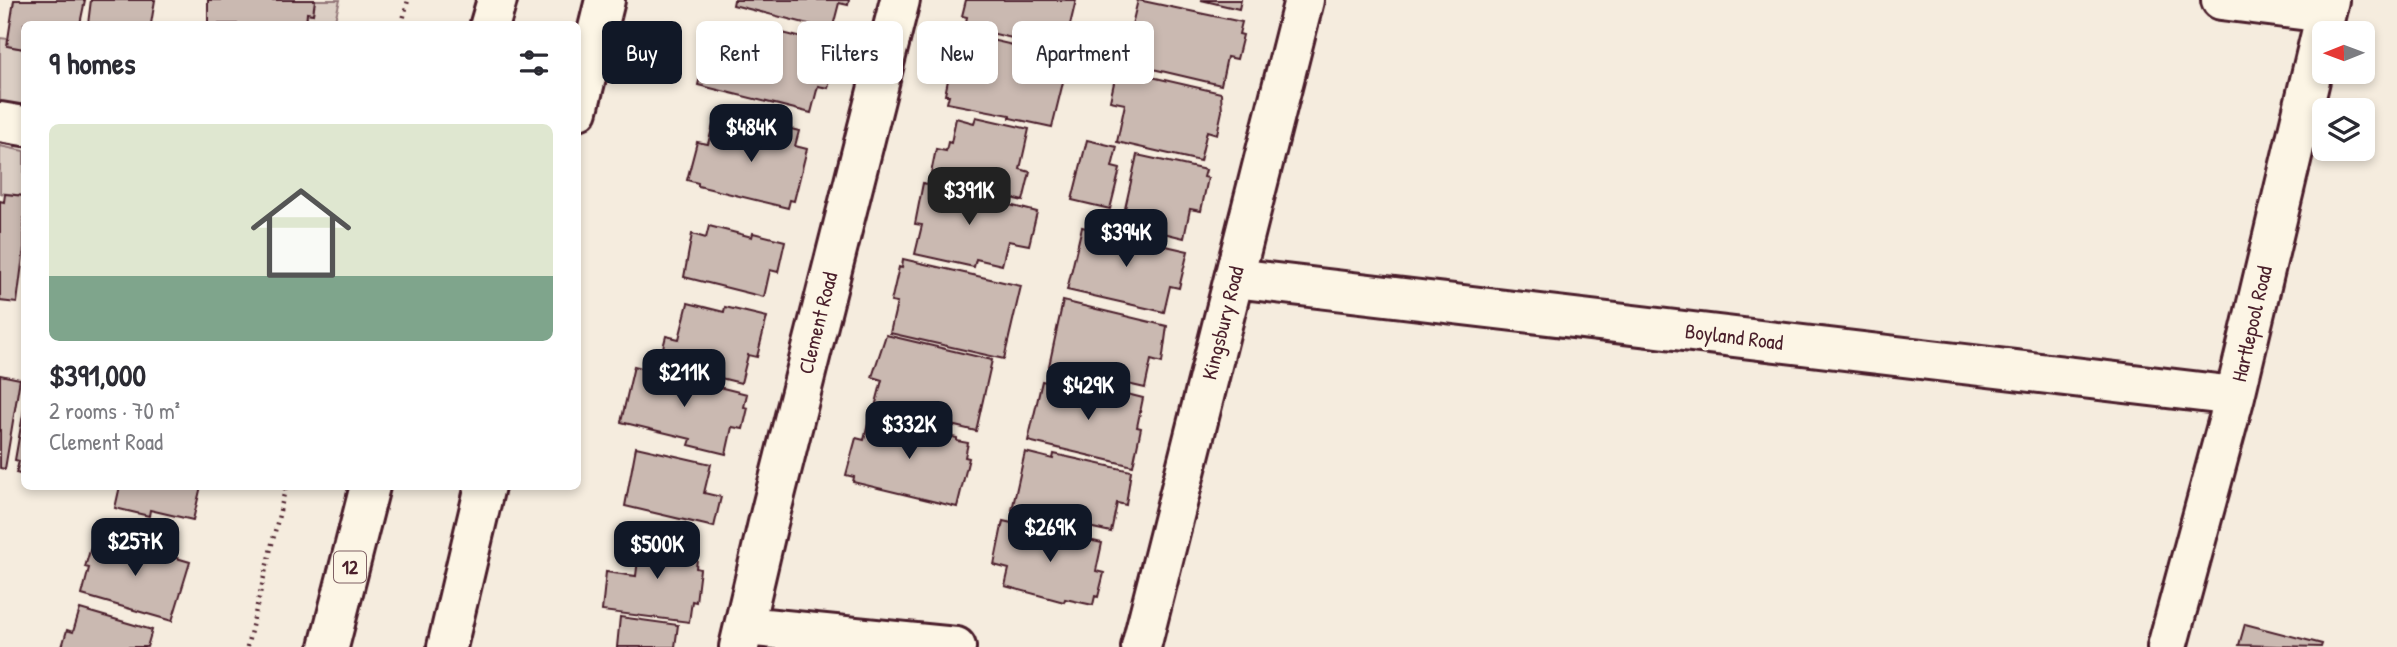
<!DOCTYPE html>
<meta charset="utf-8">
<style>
:root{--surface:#fff;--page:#f2f2f3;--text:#2b2b33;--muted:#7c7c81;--accent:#111827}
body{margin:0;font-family:"Patrick Hand",sans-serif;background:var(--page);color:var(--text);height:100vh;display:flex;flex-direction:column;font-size:26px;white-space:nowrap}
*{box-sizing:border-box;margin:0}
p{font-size:23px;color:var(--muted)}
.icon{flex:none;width:38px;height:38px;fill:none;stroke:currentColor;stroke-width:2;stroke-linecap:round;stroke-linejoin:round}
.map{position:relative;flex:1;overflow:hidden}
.sheet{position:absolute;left:21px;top:21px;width:560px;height:469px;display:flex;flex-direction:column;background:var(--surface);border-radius:10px;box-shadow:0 4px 10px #0003}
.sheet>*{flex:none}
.guide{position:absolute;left:602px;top:21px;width:665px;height:63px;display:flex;gap:14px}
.needle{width:46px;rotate:269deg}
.fabs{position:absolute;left:2312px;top:21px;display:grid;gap:14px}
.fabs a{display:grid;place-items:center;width:63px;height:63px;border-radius:10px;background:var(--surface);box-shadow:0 4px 10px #0003;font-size:35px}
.price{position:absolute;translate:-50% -60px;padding:0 16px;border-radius:14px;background:var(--accent);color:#fff;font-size:23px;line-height:46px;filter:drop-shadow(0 2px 4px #0008)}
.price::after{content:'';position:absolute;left:50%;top:42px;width:21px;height:16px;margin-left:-10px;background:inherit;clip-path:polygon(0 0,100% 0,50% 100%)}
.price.selected{background:#222;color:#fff}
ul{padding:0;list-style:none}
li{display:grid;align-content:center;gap:14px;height:371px;padding:0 28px}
li span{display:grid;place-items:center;height:217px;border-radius:10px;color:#555}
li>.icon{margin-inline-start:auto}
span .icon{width:126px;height:126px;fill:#fffc;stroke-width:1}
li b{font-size:30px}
h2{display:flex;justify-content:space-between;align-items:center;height:84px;padding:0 28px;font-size:30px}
.pill{padding:0 24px;border-radius:10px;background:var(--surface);box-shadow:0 4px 10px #0003;font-size:24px;line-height:63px}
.pill.selected{background:var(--accent);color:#fff}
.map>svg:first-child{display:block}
.green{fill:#dbcec4;stroke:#927678;stroke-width:2}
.building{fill:#cab9b1;stroke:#4a1f2b;stroke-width:2}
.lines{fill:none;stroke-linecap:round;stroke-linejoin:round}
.minor-casing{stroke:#4a1f2b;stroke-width:44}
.primary-casing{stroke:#4a1f2b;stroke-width:44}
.path{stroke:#4a1f2b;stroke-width:4.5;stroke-dasharray:2 5;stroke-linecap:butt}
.minor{stroke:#fcf5e5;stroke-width:38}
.primary{stroke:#fcf5e5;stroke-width:38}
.labels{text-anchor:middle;stroke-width:7;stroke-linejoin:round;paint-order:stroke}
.shield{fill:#fcf5e5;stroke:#7f5f63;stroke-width:2}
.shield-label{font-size:19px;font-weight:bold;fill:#4a1f2b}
.street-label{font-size:21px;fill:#4a1f2b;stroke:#fcf5e5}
</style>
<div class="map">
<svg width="2397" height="647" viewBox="0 0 2397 647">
<rect width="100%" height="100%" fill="#f5ecde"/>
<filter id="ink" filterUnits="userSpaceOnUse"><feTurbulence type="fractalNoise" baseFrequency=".0143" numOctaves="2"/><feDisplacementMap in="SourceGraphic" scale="14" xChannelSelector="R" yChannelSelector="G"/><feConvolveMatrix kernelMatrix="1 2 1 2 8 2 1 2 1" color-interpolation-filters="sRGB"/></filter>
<g filter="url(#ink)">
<path class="green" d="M 315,0 L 340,0 L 334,24 L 306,24 L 307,13 L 313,14 Z
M 0,38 L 9,39 L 7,46 L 24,49 L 24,114 L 0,106 Z
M 0,146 L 24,151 L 24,196 L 0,193 Z"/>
<path class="building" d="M 14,0 L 85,0 L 80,24 L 24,24 L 24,49 L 7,46 Z
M 91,0 L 155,0 L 151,24 L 88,24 Z
M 208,0 L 315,0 L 313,14 L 307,13 L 306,24 L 208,24 Z
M 734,0 L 849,0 L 848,5 L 839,3 L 832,30 L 733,5 Z
M 966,0 L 1076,0 L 1064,50 L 965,27 L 967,17 L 962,16 Z
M 1138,0 L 1242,22 L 1239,34 L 1243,35 L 1237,59 L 1227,57 L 1221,85 L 1123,62 Z
M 1201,0 L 1241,0 L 1239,9 Z
M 747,24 L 834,46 L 829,64 L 834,65 L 828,88 L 818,86 L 811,113 L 698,85 L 707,46 L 718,48 L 721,34 L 743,40 Z
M 965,34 L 1069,58 L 1052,127 L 1010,118 L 1010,115 L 947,103 L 949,95 L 945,95 L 952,60 L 958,62 Z
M 1117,69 L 1221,93 L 1222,111 L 1217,134 L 1207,131 L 1200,161 L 1117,142 L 1125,104 L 1110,101 Z
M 976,117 L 1029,129 L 1020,169 L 1030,172 L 1023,201 L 930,178 L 936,149 L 946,151 L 948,142 L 951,143 L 956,118 L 974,123 Z
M 768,123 L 799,131 L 795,146 L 807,149 L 794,201 L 790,200 L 788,208 L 698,186 L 698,183 L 687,180 L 697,142 L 708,144 L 713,125 L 764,138 Z
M 1087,140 L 1117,147 L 1112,167 L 1120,169 L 1110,209 L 1072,200 Z
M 1137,155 L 1206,170 L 1204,177 L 1208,178 L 1201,211 L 1190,209 L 1184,238 L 1147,229 L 1149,219 L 1124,213 Z
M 923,183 L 1037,212 L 1029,245 L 1008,241 L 1002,265 L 976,259 L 974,267 L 915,254 L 922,225 L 915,224 Z
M 5,194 L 24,196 L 24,248 L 17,303 L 0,301 L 0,201 L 4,202 Z
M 709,226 L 752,237 L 753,233 L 785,241 L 778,272 L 770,270 L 764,297 L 684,277 L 692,234 L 706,238 Z
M 1082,227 L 1188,251 L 1179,288 L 1170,286 L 1164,312 L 1067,290 Z
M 903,259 L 1021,286 L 1004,359 L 890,333 L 897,303 L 891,302 L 899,267 L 902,268 Z
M 1063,301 L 1167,326 L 1162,363 L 1151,360 L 1145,388 L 1049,366 Z
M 688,303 L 724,312 L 725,307 L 767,317 L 757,357 L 748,355 L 741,383 L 659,363 L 666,336 L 679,339 Z
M 886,335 L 992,360 L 976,431 L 875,407 L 882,380 L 872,377 Z
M 634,366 L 747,394 L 744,407 L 748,408 L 743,429 L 732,427 L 726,454 L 689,445 L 691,439 L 621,422 Z
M 0,375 L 20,379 L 5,469 L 0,468 Z
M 1042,381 L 1105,395 L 1107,389 L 1143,398 L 1137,427 L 1141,428 L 1133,466 L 1028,441 Z
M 24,409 L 24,475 L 16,473 L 19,461 L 15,460 Z
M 871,412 L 908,421 L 907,426 L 957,438 L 957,441 L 968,443 L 965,457 L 969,458 L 957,507 L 853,482 L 854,477 L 846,475 L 856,438 L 864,440 Z
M 636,447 L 711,464 L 704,493 L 721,497 L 714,527 L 625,506 Z
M 1025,452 L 1053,459 L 1054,454 L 1131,471 L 1126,505 L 1117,503 L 1111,532 L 1012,510 Z
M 120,486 L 201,486 L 193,520 L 150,510 L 149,516 L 115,508 Z
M 1003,521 L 1102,543 L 1096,571 L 1104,573 L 1098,597 L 1095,596 L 1093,605 L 1065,599 L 1064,602 L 1005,586 L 1009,569 L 994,565 Z
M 641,533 L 699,540 L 696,568 L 700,569 L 696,602 L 692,601 L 689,622 L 602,611 L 606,572 L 636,576 Z
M 95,534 L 190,562 L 172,621 L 82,595 L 89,568 L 85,567 Z
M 80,609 L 152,630 L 147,647 L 62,647 L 67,630 L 73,632 Z
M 620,617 L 678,625 L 675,647 L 617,647 Z
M 2245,624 L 2322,644 L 2321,647 L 2239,645 Z"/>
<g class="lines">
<g class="minor-casing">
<path id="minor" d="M 2221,0 L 2326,13
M 0,122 L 24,126
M 1234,278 L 2235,396
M 745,626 L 956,647
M 739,647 L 768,523 L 900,0
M 1141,647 L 1304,0
M 2167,647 L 2235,396 L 2329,0"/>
</g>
<g class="primary-casing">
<path id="primary" d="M 490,24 L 497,0
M 578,110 L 605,0
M 329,647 L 370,486
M 447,647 L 485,486"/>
</g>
<path class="path" d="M 402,24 L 408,0
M 247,647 L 286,486"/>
<use href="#minor" class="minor"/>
<use href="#primary" class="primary"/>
</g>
</g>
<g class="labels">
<rect class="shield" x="334" y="551.5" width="32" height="31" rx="5"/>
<g class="shield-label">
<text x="350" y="574">12</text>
</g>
<g class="street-label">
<text transform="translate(818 323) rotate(-76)" y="7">Clement Road</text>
<text transform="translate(1223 323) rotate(-76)" y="7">Kingsbury Road</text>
<text transform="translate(2252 324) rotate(-77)" y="7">Hartlepool Road</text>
<text transform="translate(1734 337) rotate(7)" y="7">Boyland Road</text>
</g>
</g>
</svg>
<div class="fabs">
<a><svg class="needle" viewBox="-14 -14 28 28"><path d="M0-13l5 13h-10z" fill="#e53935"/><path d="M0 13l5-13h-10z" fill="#7c7c81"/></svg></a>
<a><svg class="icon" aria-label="layers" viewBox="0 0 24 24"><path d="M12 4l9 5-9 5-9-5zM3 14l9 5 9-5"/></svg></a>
</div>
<b class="price" style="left:751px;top:164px">$484K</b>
<b class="price selected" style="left:969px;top:227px">$391K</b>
<b class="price" style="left:1126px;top:269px">$394K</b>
<b class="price" style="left:684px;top:409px">$211K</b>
<b class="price" style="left:1088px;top:422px">$429K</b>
<b class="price" style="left:909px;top:461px">$332K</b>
<b class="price" style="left:1050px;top:564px">$269K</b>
<b class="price" style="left:135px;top:578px">$257K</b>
<b class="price" style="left:657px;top:581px">$500K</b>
<div class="guide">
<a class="pill selected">Buy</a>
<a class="pill">Rent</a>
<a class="pill">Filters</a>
<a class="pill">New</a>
<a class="pill">Apartment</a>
</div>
<section class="sheet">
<h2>9 homes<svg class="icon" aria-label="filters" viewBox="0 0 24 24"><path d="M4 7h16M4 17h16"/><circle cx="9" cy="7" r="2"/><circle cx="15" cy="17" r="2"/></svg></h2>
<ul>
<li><span style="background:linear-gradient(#dfe7d0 70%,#7fa58c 0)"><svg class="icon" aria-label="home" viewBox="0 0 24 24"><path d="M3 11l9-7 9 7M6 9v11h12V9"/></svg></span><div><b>$391,000</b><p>2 rooms · 70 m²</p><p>Clement Road</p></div></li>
</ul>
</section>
</div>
